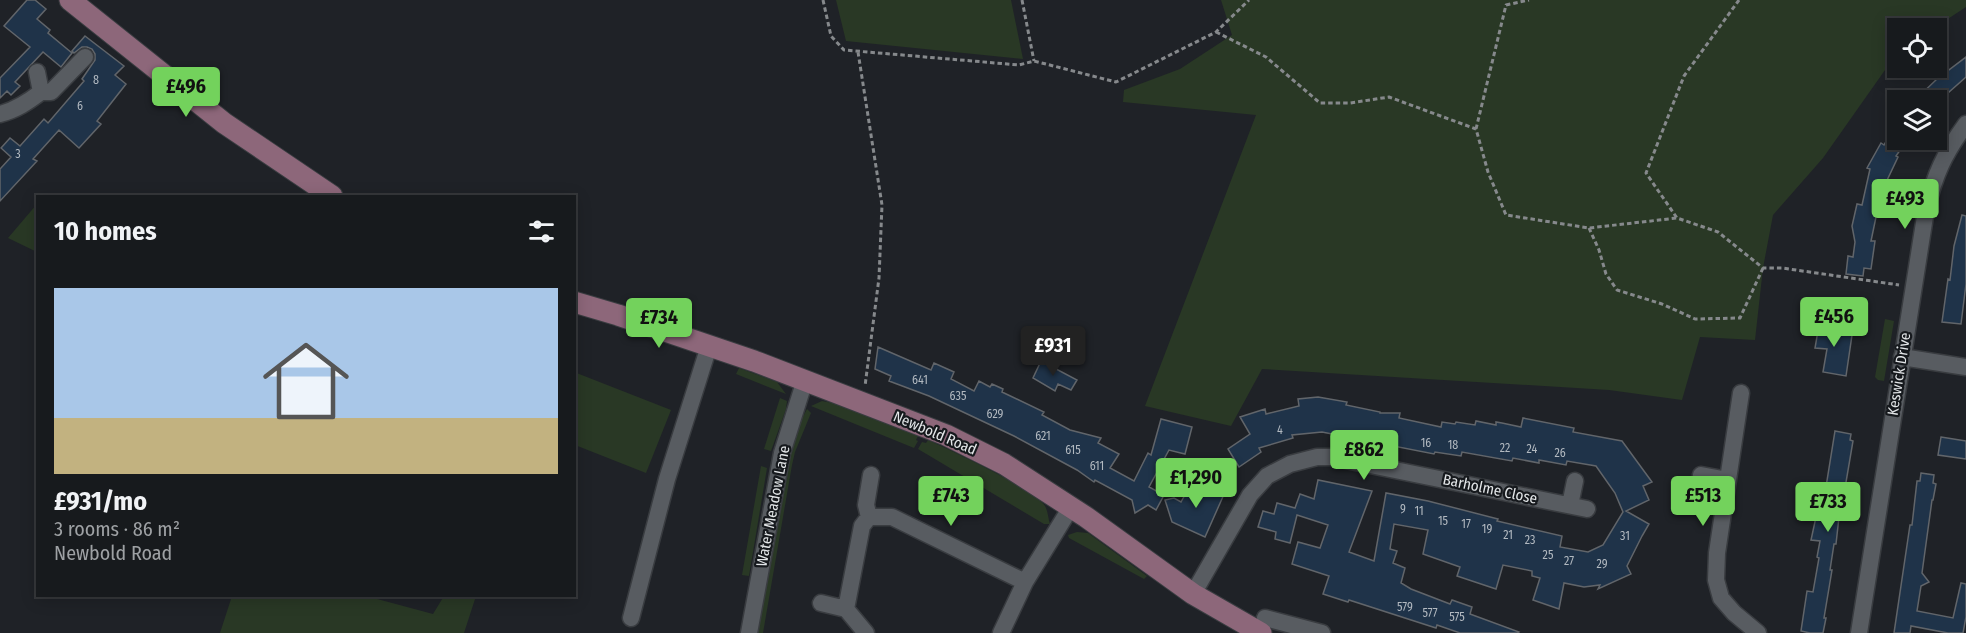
<!DOCTYPE html>
<meta charset="utf-8">
<style>
:root{--surface:#171a1d;--page:#24272a;--text:#f1f3f6;--muted:#9ea1a4;--line:#36383b;--accent:#73d25c}
body{margin:0;font-family:"Fira Sans Condensed",sans-serif;background:var(--page);color:var(--text);height:100vh;display:flex;flex-direction:column;font-size:22px;white-space:nowrap}
*{box-sizing:border-box;margin:0}
p{font-size:20px;color:var(--muted)}
.icon{flex:none;width:33px;height:33px;fill:none;stroke:currentColor;stroke-width:2;stroke-linecap:round;stroke-linejoin:round}
.map{position:relative;flex:1;overflow:hidden}
.panel{position:absolute;left:36px;top:195px;width:540px;height:402px;display:flex;flex-direction:column;background:var(--surface);border-radius:0px;box-shadow:0 3px 15px #0003,0 0 0 2px var(--line)}
.panel>*{flex:none}
.fabs{position:absolute;left:1887px;top:18px;display:grid;gap:12px}
.fabs a{display:grid;place-items:center;width:60px;height:60px;border-radius:0px;background:var(--surface);box-shadow:0 3px 15px #0003,0 0 0 2px var(--line);font-size:30px}
.price{position:absolute;translate:-50% -51px;padding:0 14px;border-radius:6px;background:var(--accent);color:#111;font-size:20px;line-height:39px;filter:drop-shadow(0 2px 3px #0008)}
.price::after{content:'';position:absolute;left:50%;top:36px;width:18px;height:14px;margin-left:-9px;background:inherit;clip-path:polygon(0 0,100% 0,50% 100%)}
.price.on{background:#222;color:#fff}
ul{padding:0;list-style:none}
li{display:grid;align-content:center;gap:12px;height:318px;padding:0 18px}
li span{display:grid;place-items:center;height:186px;border-radius:0px;color:#555}
li>.icon{margin-inline-start:auto}
span .icon{width:108px;height:108px;fill:#fffc;stroke-width:1}
li b{font-size:26px}
h2{display:flex;justify-content:space-between;align-items:center;height:72px;padding:0 18px;font-size:26px}
.map>svg:first-child{display:block}
.green{fill:#293825}
.building{fill:#1f3349;stroke:#61656a;stroke-width:1.5}
.lines{fill:none;stroke-linecap:round;stroke-linejoin:round}
.minor-casing{stroke:#393c40;stroke-width:19}
.major-casing{stroke:#393c40;stroke-width:23}
.path{stroke:#86898c;stroke-width:3;stroke-dasharray:4.5 3;stroke-linecap:butt}
.minor{stroke:#585c61;stroke-width:16}
.major{stroke:#8d677a;stroke-width:21}
.labels{text-anchor:middle;stroke-width:4.5;stroke-linejoin:round;paint-order:stroke}
.number-label{font-size:12px;fill:#b2b9c0}
.street-label{font-size:15px;fill:#e3e6e8;stroke:#16191d}
</style>
<div class="map">
<svg width="1966" height="633" viewBox="0 0 1966 633">
<rect width="100%" height="100%" fill="#1f2227"/>
<path class="green" d="M 836,0 L 1011,0 L 1023,59 L 846,41 Z
M 1221,0 L 1966,0 L 1966,7 L 1934,28 L 1898,28 L 1897,53 L 1823,158 L 1773,215 L 1763,268 L 1755,340 L 1700,337 L 1682,400 L 1609,390 L 1262,369 L 1231,426 L 1145,406 L 1256,115 L 1123,102 L 1124,90 L 1180,69 L 1232,35 Z
M 37,204 L 37,252 L 8,238 Z
M 1885,319 L 1894,321 L 1884,381 L 1878,380 L 1875,377 Z
M 739,368 L 777,382 L 786,394 L 736,374 Z
M 574,372 L 671,410 L 646,473 L 575,445 Z
M 780,398 L 787,401 L 786,409 L 771,451 L 764,449 Z
M 822,401 L 833,403 L 918,436 L 916,440 L 918,441 L 914,448 L 811,406 Z
M 807,409 L 811,413 L 795,452 L 792,465 L 763,633 L 756,633 L 784,473 L 797,428 Z
M 928,440 C 950,450 1034,489 1045,506 C 1048,511 1048,518 1050,524 L 1044,524 L 918,449 L 922,442 L 926,443 Z
M 761,466 L 767,468 L 749,576 L 742,575 Z
M 1077,532 L 1088,533 L 1147,576 L 1144,579 L 1069,538 L 1068,535 Z
M 232,596 L 366,596 L 433,614 L 444,596 L 476,596 L 464,633 L 220,633 Z"/>
<path class="building" d="M 27,0 L 35,0 L 46,9 L 37,19 L 50,30 L 48,33 L 72,53 L 61,67 L 43,52 L 15,82 L 20,86 L 11,95 L 7,91 L 0,98 L 0,78 L 30,47 L 4,26 Z
M 85,36 L 124,66 L 115,75 L 126,84 L 97,121 L 101,124 L 79,148 L 59,130 L 33,159 L 37,161 L 0,201 L 0,169 L 11,157 L 1,148 L 10,138 L 20,146 L 44,119 L 48,123 L 84,81 L 82,79 L 95,60 L 95,54 L 92,49 L 87,47 L 82,47 L 74,53 L 72,51 Z
M 1966,57 L 1966,77 L 1940,100 L 1915,100 L 1937,79 Z
M 1887,140 L 1907,140 L 1896,156 L 1898,157 L 1881,193 L 1871,241 L 1875,241 L 1871,269 L 1864,268 L 1863,276 L 1846,274 L 1848,256 L 1853,257 L 1855,242 L 1852,226 L 1857,204 L 1862,205 L 1870,169 L 1867,168 L 1881,143 L 1884,145 Z
M 1962,215 L 1966,216 L 1966,284 L 1961,324 L 1942,322 L 1948,279 L 1950,280 L 1954,246 Z
M 1820,319 L 1837,322 L 1836,332 L 1852,335 L 1846,376 L 1823,372 L 1827,349 L 1815,348 Z
M 878,347 L 931,370 L 934,363 L 954,372 L 951,379 L 974,391 L 979,381 L 990,387 L 992,384 L 1003,389 L 1002,392 L 1044,412 L 1042,415 L 1070,430 L 1101,438 L 1098,443 L 1119,454 L 1110,468 L 1134,481 L 1148,453 L 1151,455 L 1161,419 L 1192,427 L 1185,454 L 1169,450 L 1149,487 L 1164,495 L 1156,510 L 1148,505 L 1135,513 L 1132,500 L 1095,480 L 1094,482 L 1077,470 L 1014,436 L 929,396 L 889,381 L 891,376 L 875,369 Z
M 1041,361 L 1077,380 L 1071,390 L 1058,384 L 1055,391 L 1033,378 Z
M 1318,397 L 1347,402 L 1346,405 L 1380,412 L 1380,413 L 1400,413 L 1399,418 L 1441,427 L 1442,422 L 1455,424 L 1456,422 L 1475,425 L 1476,421 L 1496,425 L 1496,422 L 1502,423 L 1521,427 L 1523,418 L 1574,428 L 1573,432 L 1622,441 L 1652,482 L 1643,486 L 1649,500 L 1626,511 L 1649,524 L 1642,536 L 1627,566 L 1631,574 L 1598,589 L 1600,585 L 1584,587 L 1564,583 L 1559,609 L 1533,600 L 1540,578 L 1532,576 L 1532,571 L 1503,565 L 1496,589 L 1457,576 L 1460,567 L 1423,554 L 1428,530 L 1394,524 L 1390,549 L 1397,551 L 1393,563 L 1405,568 L 1401,583 L 1411,589 L 1450,604 L 1452,600 L 1472,607 L 1470,614 L 1519,632 L 1518,633 L 1460,633 L 1437,625 L 1436,628 L 1349,600 L 1348,602 L 1323,594 L 1329,576 L 1292,564 L 1298,542 L 1320,548 L 1328,525 L 1297,515 L 1290,543 L 1275,539 L 1276,532 L 1258,527 L 1263,511 L 1274,514 L 1277,503 L 1295,508 L 1300,494 L 1314,499 L 1318,480 L 1372,491 L 1349,552 L 1374,561 L 1386,493 L 1428,501 L 1498,519 L 1497,521 L 1562,536 L 1560,547 L 1588,552 L 1603,545 L 1623,512 L 1615,493 L 1596,466 L 1567,461 L 1566,465 L 1539,460 L 1539,463 L 1513,458 L 1512,461 L 1462,452 L 1461,456 L 1435,452 L 1434,454 L 1322,432 L 1292,435 L 1293,438 L 1259,448 L 1261,452 L 1239,467 L 1228,449 L 1250,434 L 1240,417 L 1265,409 L 1266,414 L 1299,406 L 1298,399 Z
M 1835,431 L 1851,434 L 1850,440 L 1853,441 L 1843,500 L 1841,499 L 1836,544 L 1834,544 L 1830,570 L 1832,570 L 1824,618 L 1826,618 L 1823,633 L 1810,633 L 1801,631 L 1807,591 L 1813,592 L 1819,558 L 1817,557 L 1820,541 L 1811,540 L 1816,517 L 1821,518 Z
M 1941,437 L 1966,441 L 1966,459 L 1938,455 Z
M 1921,473 L 1934,475 L 1933,483 L 1936,484 L 1933,500 L 1932,500 L 1922,573 L 1929,582 L 1921,586 L 1917,611 L 1953,618 L 1961,583 L 1966,584 L 1966,617 L 1963,633 L 1948,633 L 1911,626 L 1910,633 L 1894,633 L 1910,525 L 1912,525 L 1917,481 L 1920,481 Z
M 1191,484 L 1210,494 L 1213,487 L 1225,492 L 1205,537 L 1172,522 L 1165,500 L 1174,498 L 1181,502 Z"/>
<g class="lines">
<g class="minor-casing">
<path id="minor" d="M 37,72 L 41,92 L 51,92 L 85,57
M 0,114 C 16,110 28,102 41,92
M 1902,357 L 1966,367
M 1741,393 L 1717,553 L 1716,580 L 1721,598 L 1734,613 L 1758,633
M 1701,475 L 1728,480
M 1570,505 L 1575,481
M 869,517 L 892,517 L 1025,582
M 1193,594 L 1250,495 L 1267,476 L 1290,464 L 1317,457 L 1331,457 L 1587,509
M 821,603 L 846,609 L 866,633
M 846,609 L 862,526 L 869,517 L 866,505 L 871,475
M 631,618 L 667,479 L 709,346
M 1265,618 L 1322,633
M 749,633 L 782,453 L 805,380
M 1001,633 L 1025,582 L 1071,507
M 1859,633 L 1926,210 C 1935,174 1944,154 1966,124"/>
</g>
<g class="major-casing">
<path id="major" d="M 70,0 L 224,123 L 332,196
M 574,302 L 618,315 L 754,361 L 946,435 L 1004,464 L 1086,517 L 1193,594 L 1261,633"/>
</g>
<path class="path" d="M 823,0 L 831,36 L 844,50 L 1019,65 L 1034,61 L 1116,82 L 1216,32 L 1249,0
M 1022,0 L 1034,61
M 1739,0 L 1684,76 L 1646,173 L 1677,218 L 1718,232 L 1763,268 L 1782,268 L 1899,285
M 1216,32 L 1266,57 L 1320,103 L 1350,103 L 1389,97 L 1476,129 L 1488,172 L 1506,215 L 1589,228 L 1677,218
M 858,52 L 882,205 L 879,278 L 865,386
M 1476,129 L 1506,5 L 1529,0
M 1589,228 L 1599,250 L 1606,274 L 1617,290 L 1662,304 L 1695,319 L 1740,318 L 1763,268"/>
<use href="#minor" class="minor"/>
<use href="#major" class="major"/>
</g>
<g class="labels">
<g class="number-label">
<text x="96" y="84">8</text>
<text x="80" y="110">6</text>
<text x="18" y="158">3</text>
<text x="920" y="384">641</text>
<text x="958" y="400">635</text>
<text x="995" y="418">629</text>
<text x="1280" y="434">4</text>
<text x="1043" y="440">621</text>
<text x="1426" y="447">16</text>
<text x="1453" y="449">18</text>
<text x="1505" y="452">22</text>
<text x="1532" y="453">24</text>
<text x="1073" y="454">615</text>
<text x="1560" y="457">26</text>
<text x="1097" y="470">611</text>
<text x="1403" y="513">9</text>
<text x="1419" y="515">11</text>
<text x="1443" y="525">15</text>
<text x="1466" y="528">17</text>
<text x="1487" y="533">19</text>
<text x="1508" y="539">21</text>
<text x="1625" y="540">31</text>
<text x="1530" y="544">23</text>
<text x="1548" y="559">25</text>
<text x="1569" y="565">27</text>
<text x="1602" y="568">29</text>
<text x="1405" y="611">579</text>
<text x="1430" y="617">577</text>
<text x="1457" y="621">575</text>
</g>
<g class="street-label">
<text transform="translate(1899 374) rotate(-81)" y="5">Keswick Drive</text>
<text transform="translate(935 433) rotate(23)" y="5">Newbold Road</text>
<text transform="translate(1490 489) rotate(12)" y="5">Barholme Close</text>
<text transform="translate(773 506) rotate(-79)" y="5">Water Meadow Lane</text>
</g>
</g>
</svg>
<div class="fabs">
<a><svg class="icon" aria-label="locate" viewBox="0 0 24 24"><circle cx="12" cy="12" r="6"/><path d="M12 2v4M12 18v4M2 12h4M18 12h4"/></svg></a>
<a><svg class="icon" aria-label="layers" viewBox="0 0 24 24"><path d="M12 4l9 5-9 5-9-5zM3 14l9 5 9-5"/></svg></a>
</div>
<b class="price" style="left:186px;top:118px">£496</b>
<b class="price" style="left:1905px;top:230px">£493</b>
<b class="price" style="left:1834px;top:348px">£456</b>
<b class="price" style="left:659px;top:349px">£734</b>
<b class="price on" style="left:1053px;top:377px">£931</b>
<b class="price" style="left:1364px;top:481px">£862</b>
<b class="price" style="left:1196px;top:509px">£1,290</b>
<b class="price" style="left:951px;top:527px">£743</b>
<b class="price" style="left:1703px;top:527px">£513</b>
<b class="price" style="left:1828px;top:533px">£733</b>
<section class="panel">
<h2>10 homes<svg class="icon" aria-label="filters" viewBox="0 0 24 24"><path d="M4 7h16M4 17h16"/><circle cx="9" cy="7" r="2"/><circle cx="15" cy="17" r="2"/></svg></h2>
<ul>
<li><span style="background:linear-gradient(#a9c7e8 70%,#c2b280 0)"><svg class="icon" aria-label="home" viewBox="0 0 24 24"><path d="M3 11l9-7 9 7M6 9v11h12V9"/></svg></span><div><b>£931/mo</b><p>3 rooms · 86 m²</p><p>Newbold Road</p></div></li>
</ul>
</section>
</div>
